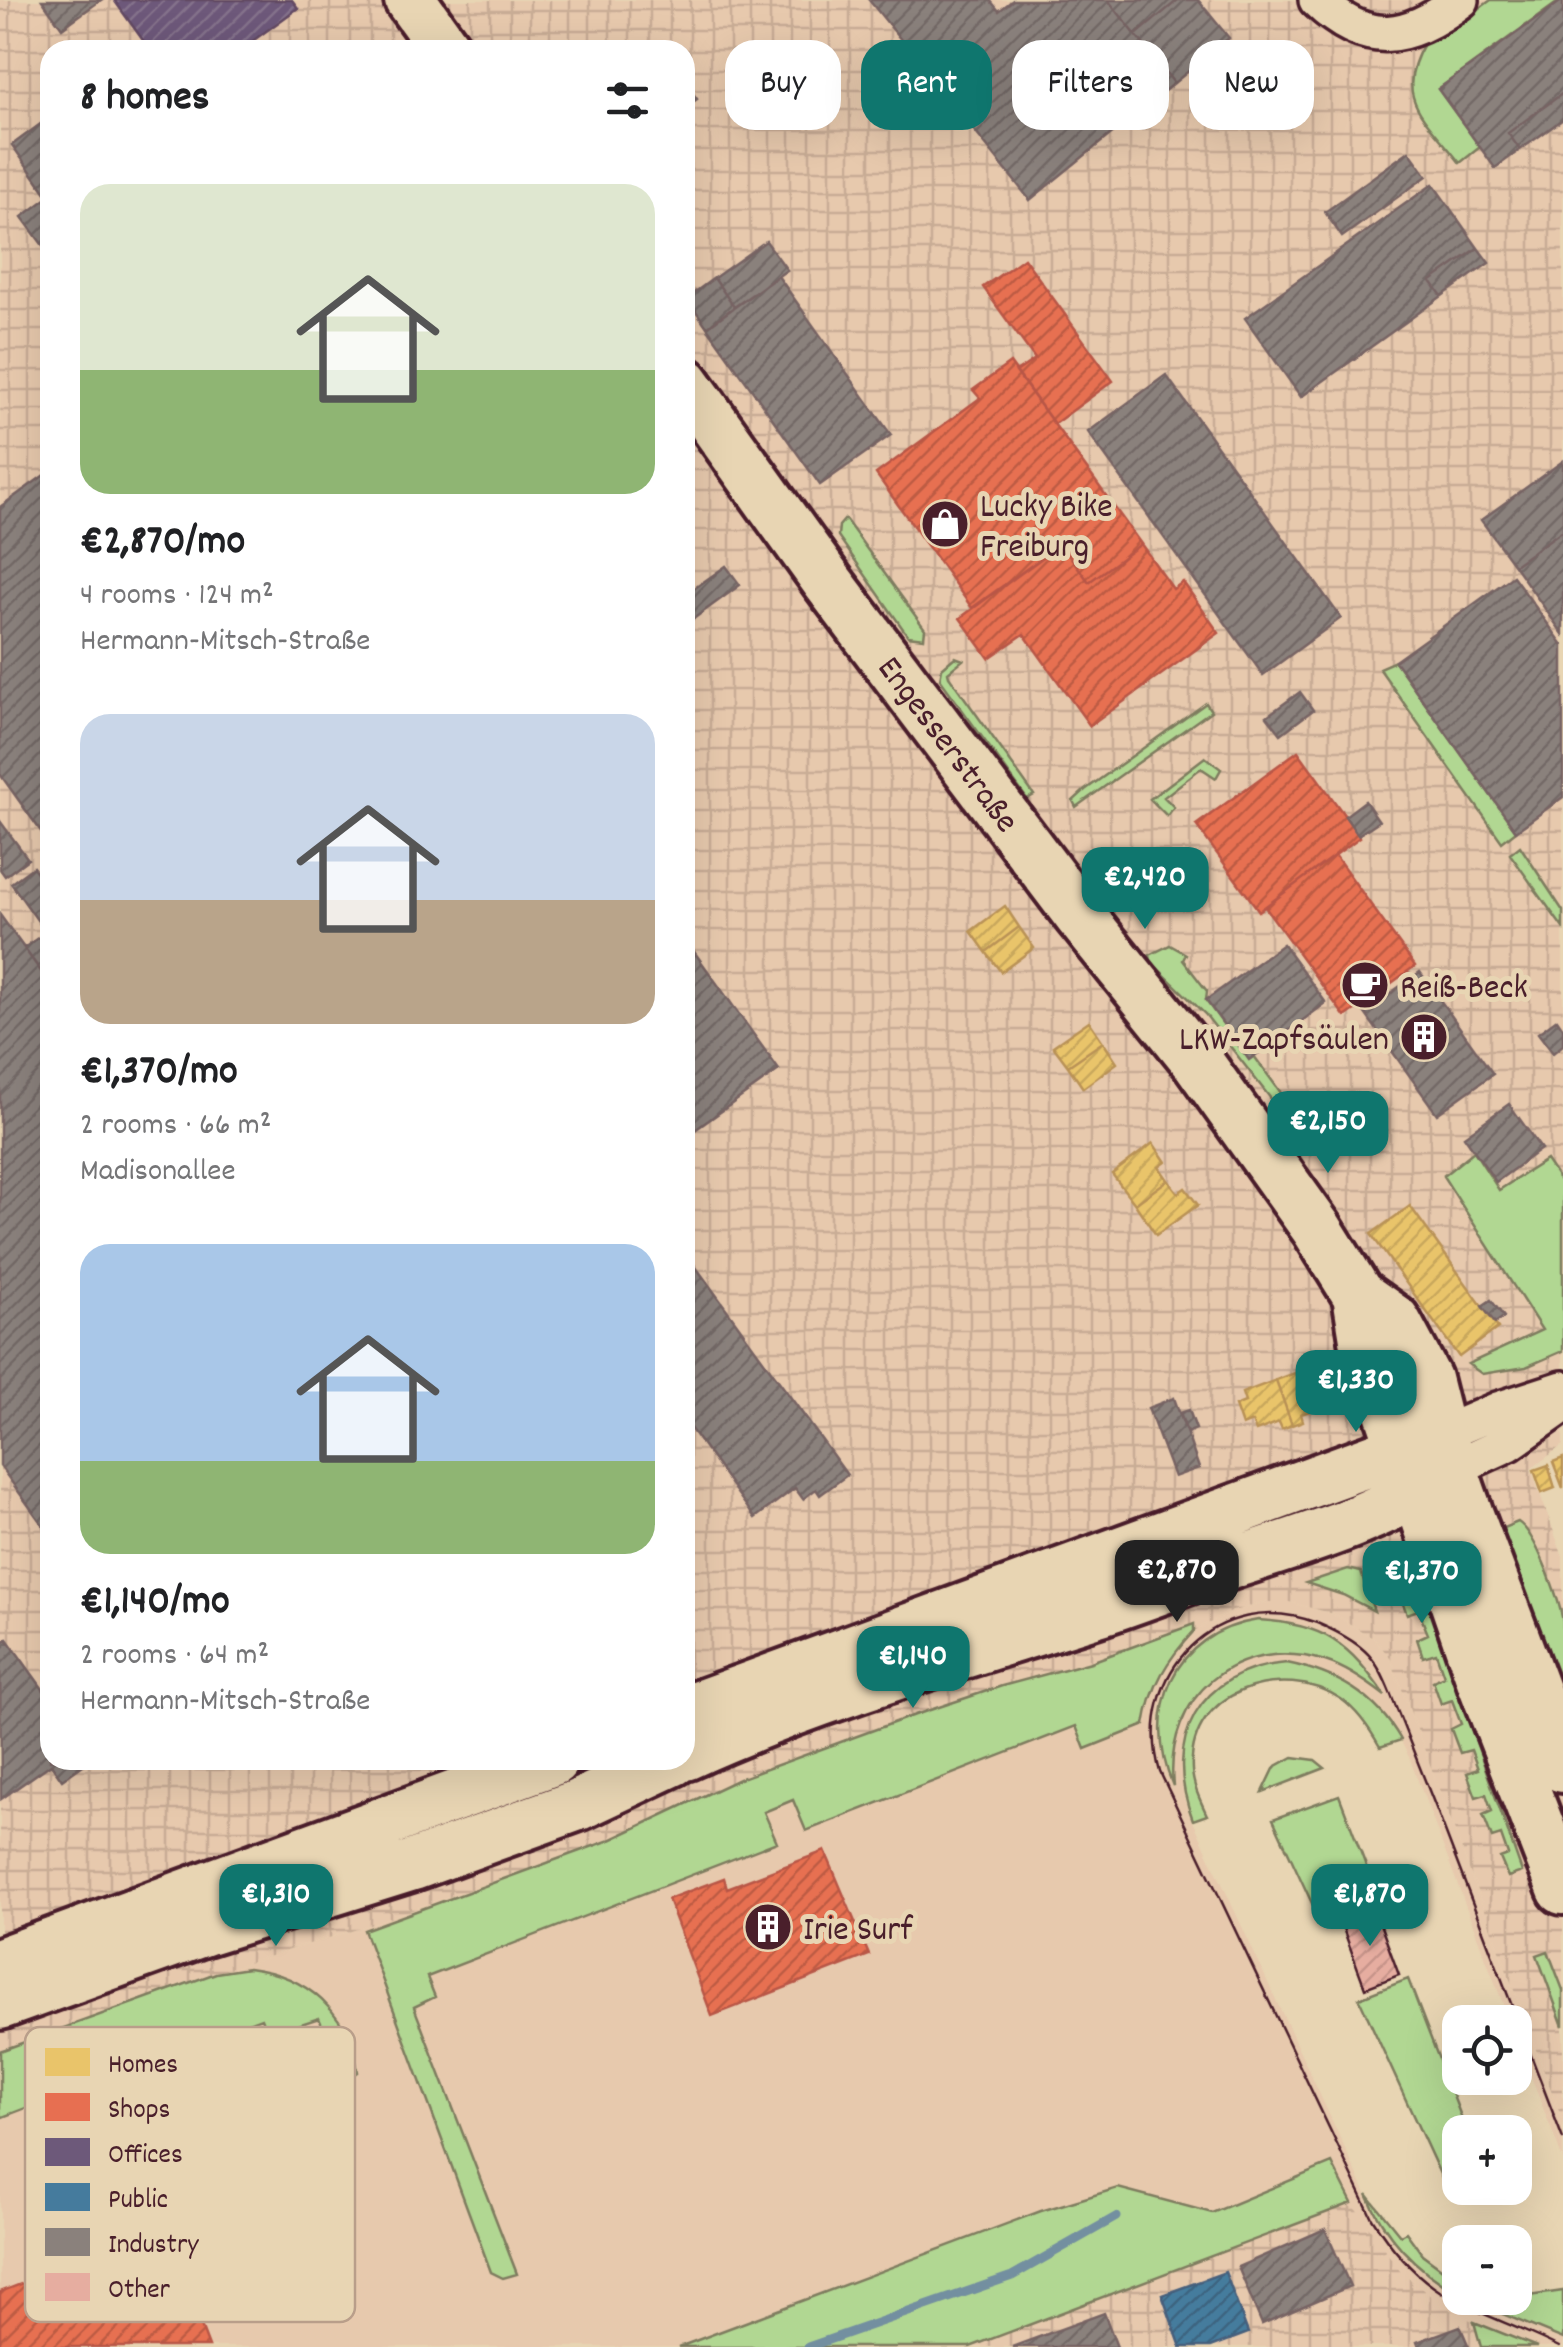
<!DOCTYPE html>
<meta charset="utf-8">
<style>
:root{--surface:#fff;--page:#f2f2f2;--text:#202124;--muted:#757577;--accent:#0f766e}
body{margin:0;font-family:Dekko,sans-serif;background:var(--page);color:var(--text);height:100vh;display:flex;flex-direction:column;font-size:38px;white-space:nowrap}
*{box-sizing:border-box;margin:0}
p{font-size:32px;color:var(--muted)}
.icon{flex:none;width:55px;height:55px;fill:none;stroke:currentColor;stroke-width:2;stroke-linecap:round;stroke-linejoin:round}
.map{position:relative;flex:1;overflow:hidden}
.sheet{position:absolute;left:40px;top:40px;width:655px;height:1730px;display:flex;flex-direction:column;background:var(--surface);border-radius:30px;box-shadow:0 10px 40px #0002}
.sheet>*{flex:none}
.guide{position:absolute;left:725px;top:40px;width:688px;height:90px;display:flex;gap:20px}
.tools{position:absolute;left:1442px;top:2005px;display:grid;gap:20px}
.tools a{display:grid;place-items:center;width:90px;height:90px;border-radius:20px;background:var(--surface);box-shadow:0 10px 40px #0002;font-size:50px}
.price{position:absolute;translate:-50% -85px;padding:0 22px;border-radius:20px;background:var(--accent);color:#fff;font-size:32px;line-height:65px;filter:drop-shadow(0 2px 5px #0008)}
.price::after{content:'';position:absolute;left:50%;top:60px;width:30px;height:22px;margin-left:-15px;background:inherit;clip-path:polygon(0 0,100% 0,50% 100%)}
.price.active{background:#222;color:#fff}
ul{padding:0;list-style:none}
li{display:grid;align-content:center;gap:20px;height:530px;padding:0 40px}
li span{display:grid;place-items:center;height:310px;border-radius:30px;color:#555}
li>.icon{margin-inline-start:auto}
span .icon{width:180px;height:180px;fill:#fffc;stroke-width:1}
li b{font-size:42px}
h2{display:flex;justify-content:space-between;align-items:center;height:120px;padding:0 40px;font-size:42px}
.chip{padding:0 35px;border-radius:30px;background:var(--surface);box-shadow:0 10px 40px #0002;font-size:35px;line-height:90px}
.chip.active{background:var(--accent);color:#fff}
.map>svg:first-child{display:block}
.built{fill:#e7c9ad;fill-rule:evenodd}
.industrial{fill:url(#industrial-grid);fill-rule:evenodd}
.green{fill:#b1d792;stroke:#7e7b5e;stroke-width:2.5}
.homes{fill:url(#homes-hatch);stroke:#b99257;stroke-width:2.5}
.shops{fill:url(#shops-hatch);stroke:#b85746;stroke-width:2.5}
.offices{fill:url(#offices-hatch);stroke:#624862;stroke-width:2.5}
.public{fill:url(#public-hatch);stroke:#465f7b;stroke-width:2.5}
.industry{fill:url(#industry-hatch);stroke:#776464;stroke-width:2.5}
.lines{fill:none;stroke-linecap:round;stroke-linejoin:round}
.stream{stroke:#738fa0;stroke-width:9}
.building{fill:url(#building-hatch);stroke:#4a1f2b;stroke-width:2.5}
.street-casing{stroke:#4a1f2b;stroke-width:42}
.secondary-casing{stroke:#4a1f2b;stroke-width:58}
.street{stroke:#e8d5b3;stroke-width:35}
.secondary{stroke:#e8d5b3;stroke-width:50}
.tram{stroke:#4a1f2b;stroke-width:2.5}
.labels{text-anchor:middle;stroke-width:10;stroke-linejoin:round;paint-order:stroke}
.poi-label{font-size:35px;fill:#4a1f2b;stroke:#e8d5b3;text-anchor:start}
.street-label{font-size:35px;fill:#4a1f2b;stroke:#e8d5b3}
.key{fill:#e8d5b3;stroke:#b99e8a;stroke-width:2.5}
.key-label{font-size:28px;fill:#4a1f2b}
</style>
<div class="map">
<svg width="1563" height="2347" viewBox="0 0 1563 2347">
<defs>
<pattern id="industrial-grid" width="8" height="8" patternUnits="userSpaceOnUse" patternTransform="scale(2.5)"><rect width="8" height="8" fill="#e7c9ad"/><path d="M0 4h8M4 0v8" fill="none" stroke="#c8ac95"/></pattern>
<pattern id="homes-hatch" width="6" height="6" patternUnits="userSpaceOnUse" patternTransform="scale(2.5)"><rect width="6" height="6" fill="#e9c46a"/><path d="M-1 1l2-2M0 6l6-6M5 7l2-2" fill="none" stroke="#c9a85c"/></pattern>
<pattern id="shops-hatch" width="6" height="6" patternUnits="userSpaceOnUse" patternTransform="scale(2.5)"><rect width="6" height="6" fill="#e76f51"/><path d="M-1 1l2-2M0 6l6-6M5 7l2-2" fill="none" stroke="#bd5b43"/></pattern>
<pattern id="offices-hatch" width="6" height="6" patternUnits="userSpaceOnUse" patternTransform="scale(2.5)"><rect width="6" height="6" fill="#6d597a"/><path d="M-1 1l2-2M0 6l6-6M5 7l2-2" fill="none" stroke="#84728b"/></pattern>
<pattern id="public-hatch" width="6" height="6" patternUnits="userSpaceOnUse" patternTransform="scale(2.5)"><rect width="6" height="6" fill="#457b9d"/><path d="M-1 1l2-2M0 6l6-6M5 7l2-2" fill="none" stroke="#3c6480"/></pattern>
<pattern id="industry-hatch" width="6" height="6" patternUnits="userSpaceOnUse" patternTransform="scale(2.5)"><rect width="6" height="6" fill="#8a817c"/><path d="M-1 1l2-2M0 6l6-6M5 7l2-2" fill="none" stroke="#736966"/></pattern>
<pattern id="building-hatch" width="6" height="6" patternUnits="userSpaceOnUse" patternTransform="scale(2.5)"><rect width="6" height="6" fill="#e6ada0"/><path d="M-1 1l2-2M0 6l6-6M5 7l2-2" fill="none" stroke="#c7948a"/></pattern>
</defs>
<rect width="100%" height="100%" fill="#e8d5b3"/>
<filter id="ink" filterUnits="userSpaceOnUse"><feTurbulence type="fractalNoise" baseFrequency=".01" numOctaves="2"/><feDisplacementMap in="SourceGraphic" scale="20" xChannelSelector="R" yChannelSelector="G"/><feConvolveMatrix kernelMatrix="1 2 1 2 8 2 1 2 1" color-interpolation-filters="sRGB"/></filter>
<g filter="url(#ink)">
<path class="built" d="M 1270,1602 L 1289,1602 L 1334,1614 L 1373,1638 L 1390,1657 L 1563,2122 L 1563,2160 L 1515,2035 L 1515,2022 L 1510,2022 L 1409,1757 L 1392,1723 L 1375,1706 L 1348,1683 L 1268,1665 L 1240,1673 L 1225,1682 L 1203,1702 L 1181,1750 L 1184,1798 L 1193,1821 L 1373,2209 L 1432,2277 L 1460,2298 L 1563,2339 L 1563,2347 L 970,2347 L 1351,2204 L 1332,2164 L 1212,2213 L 1117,2188 L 1040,2211 L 679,2347 L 0,2347 L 0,2051 L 216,1973 L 364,1927 L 610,1840 L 915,1715 L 1145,1724 L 1154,1688 L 1163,1668 L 1194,1631 L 1233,1611 ZM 1283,1621 L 1326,1635 L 1349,1649 L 1382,1692 L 1337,1665 L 1311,1657 L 1286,1654 L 1249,1658 L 1206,1685 L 1186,1710 L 1172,1751 L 1171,1782 L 1162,1756 L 1160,1719 L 1169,1688 L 1187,1657 Z"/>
<path class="industrial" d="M 0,0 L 1563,0 L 1563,1445 L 1531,1469 L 1563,1557 L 1563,2122 L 1390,1657 L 1373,1638 L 1334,1614 L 1289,1602 L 1269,1602 L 1233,1611 L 1194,1631 L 1163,1668 L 1154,1688 L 1145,1725 L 1091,1662 L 1002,1686 L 739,1779 L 610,1840 L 364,1927 L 216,1973 L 0,2051 ZM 50,50 L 685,50 L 685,1760 L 50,1760 Z
M 1352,2203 L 1400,2271 L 1439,2303 L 1474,2322 L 1481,2347 L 970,2347 Z"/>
<path class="green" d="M 1491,0 L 1561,0 L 1438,89 L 1480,147 L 1460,163 C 1426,118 1391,99 1425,42 L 1442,36 Z
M 845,519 L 925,629 L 924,638 L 908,636 L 838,536 L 839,526 Z
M 955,657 L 963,660 L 948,672 L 949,676 L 1034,795 L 1027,799 L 940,679 L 942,668 Z
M 1395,661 L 1516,831 L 1502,842 L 1379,668 Z
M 1206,703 L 1211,711 L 1076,807 L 1073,801 L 1085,790 Z
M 1205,757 L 1221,769 L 1216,778 L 1201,768 L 1164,797 L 1174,807 L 1167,816 L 1150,799 Z
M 1520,846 L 1563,911 L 1563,928 L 1510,854 Z
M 1170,945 L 1186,954 L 1183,960 L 1207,991 L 1206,1001 L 1249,1059 L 1254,1056 L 1284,1097 L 1281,1104 L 1275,1104 L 1205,1014 L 1151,962 L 1150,955 Z
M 1474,1151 L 1499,1190 L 1546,1160 L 1563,1185 L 1563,1351 L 1526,1367 L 1482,1374 L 1468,1364 L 1542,1330 L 1443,1176 Z
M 1518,1522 C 1536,1533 1559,1599 1563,1622 C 1563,1647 1563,1676 1563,1701 L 1503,1532 L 1503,1528 Z
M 1419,1560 L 1463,1676 L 1469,1722 L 1522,1872 L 1508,1877 L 1500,1858 L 1508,1855 L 1501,1835 L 1492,1838 L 1483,1815 L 1492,1811 L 1486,1794 L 1476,1797 L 1467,1773 L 1478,1769 L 1471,1750 L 1460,1753 L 1451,1729 L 1461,1724 L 1452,1700 L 1441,1704 L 1433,1681 L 1444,1676 L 1436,1653 L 1423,1657 L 1417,1639 L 1428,1634 L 1418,1610 L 1407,1614 L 1398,1591 L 1396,1570 Z
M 1348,1569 L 1361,1572 L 1374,1611 L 1343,1595 L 1306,1583 Z
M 1258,1620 C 1324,1624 1349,1643 1385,1696 C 1367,1682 1347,1668 1325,1661 C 1237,1634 1164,1696 1173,1786 C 1142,1711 1172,1633 1258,1620 Z
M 1194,1624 L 1194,1631 C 1167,1660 1151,1686 1145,1725 L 1085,1749 L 1076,1726 L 806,1831 L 793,1800 L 764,1812 L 777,1842 L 427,1977 L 435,1997 L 414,2007 L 517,2274 L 503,2278 L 491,2272 L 364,1930 L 610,1840 L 739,1779 L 915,1715 L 1002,1686 L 1091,1662 Z
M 1287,1663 C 1336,1673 1376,1695 1401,1740 L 1380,1747 C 1370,1729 1358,1711 1341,1699 C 1283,1661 1187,1690 1192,1770 C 1193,1786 1200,1800 1207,1815 L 1193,1820 C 1162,1741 1198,1670 1287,1663 Z
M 1293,1757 L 1315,1760 L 1325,1768 L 1263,1792 L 1275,1767 Z
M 1339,1795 L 1374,1887 L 1354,1893 L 1359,1911 L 1322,1925 L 1273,1819 Z
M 1548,1951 L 1563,1990 L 1563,2026 L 1537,1955 Z
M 248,1968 C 307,1975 349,2012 358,2072 L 345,2080 L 319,2018 L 268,2035 L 261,2018 L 0,2118 L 0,2051 L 216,1973 Z
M 1408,1979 L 1467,2132 L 1460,2132 L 1460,2188 L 1484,2188 L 1485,2190 L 1446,2187 L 1359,1998 Z
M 1332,2163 L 1352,2203 L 970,2347 L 679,2347 L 1041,2211 L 1118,2188 L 1212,2213 Z
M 1367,2194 L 1400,2235 L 1406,2232 L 1422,2254 L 1460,2282 L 1460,2295 C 1419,2271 1385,2239 1367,2194 Z
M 1563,2291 L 1563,2339 L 1464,2298 L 1515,2298 Z
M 1474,2322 L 1537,2347 L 1481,2347 Z"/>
<path class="homes" d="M 1005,906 L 1019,927 L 986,952 L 971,931 Z
M 1019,927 L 1034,948 L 1001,972 L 986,952 Z
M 1089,1021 L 1103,1042 L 1068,1066 L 1053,1046 Z
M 1103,1042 L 1117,1063 L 1083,1088 L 1068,1066 Z
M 1153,1143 L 1166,1162 L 1159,1167 L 1168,1180 L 1135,1204 L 1112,1174 Z
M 1168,1180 L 1178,1193 L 1185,1188 L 1198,1205 L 1156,1235 L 1135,1204 Z
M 1410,1206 L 1498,1328 L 1459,1357 L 1371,1234 Z
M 1311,1367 L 1314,1377 L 1323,1373 L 1331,1393 L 1321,1396 L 1325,1406 L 1301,1414 L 1303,1421 L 1292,1425 L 1276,1380 Z
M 1276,1380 L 1292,1425 L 1282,1429 L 1279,1422 L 1256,1431 L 1252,1422 L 1242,1426 L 1235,1406 L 1245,1402 L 1242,1393 Z
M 1563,1458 L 1563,1488 L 1553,1462 Z
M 1548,1465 L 1555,1488 L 1542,1493 L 1534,1470 Z"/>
<path class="shops" d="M 1024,258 L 1113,381 L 1054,424 L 1016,372 L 1035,359 L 983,287 Z
M 1010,363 L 1141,544 L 1089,582 L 1061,544 L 972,608 L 876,474 L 980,398 L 973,390 Z
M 1061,544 L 1089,582 L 1141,544 L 1173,589 L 1183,582 L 1219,633 L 1090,726 L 1024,634 L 989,658 L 960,618 Z
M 1298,751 L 1360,837 L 1259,911 L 1196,825 Z
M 1335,855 L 1415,966 L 1345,1017 L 1265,907 Z
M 825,1851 L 869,1955 L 712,2016 L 668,1899 L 724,1878 L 727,1888 Z
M 153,2233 L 180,2303 L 193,2305 L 209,2347 L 0,2347 L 0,2292 Z"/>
<path class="offices" d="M 114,0 L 292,0 L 298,8 L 247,45 L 250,50 L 150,50 Z"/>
<path class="public" d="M 1225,2272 L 1248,2333 L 1211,2347 L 1181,2347 L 1162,2295 Z"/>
<path class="industry" d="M 42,0 L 101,0 L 62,28 Z
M 869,0 L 990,0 L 999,11 L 1013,0 L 1108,0 L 1174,83 L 1030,200 Z
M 1108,0 L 1178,0 L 1136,35 Z
M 1178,0 L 1198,0 L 1229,38 L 1174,83 L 1136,35 Z
M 1563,0 L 1563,93 L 1508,133 L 1520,150 L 1495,168 L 1438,89 Z
M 685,83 L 697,99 L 685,108 Z
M 1563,93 L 1563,119 L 1520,150 L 1508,133 Z
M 50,117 L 50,196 L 49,197 L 12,145 Z
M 1409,151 L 1427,176 L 1342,237 L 1325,212 Z
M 1433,184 L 1478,248 L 1431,281 L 1442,296 L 1301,397 L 1245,318 Z
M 50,196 L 50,255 L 22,217 Z
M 766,241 L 787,270 L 734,307 L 714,278 Z
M 1478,248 L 1489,263 L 1442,296 L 1431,281 Z
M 778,276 L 891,435 L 820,485 L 707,327 Z
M 714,278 L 734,307 L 707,327 L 687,298 Z
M 1166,375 L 1341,618 L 1263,675 L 1088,432 Z
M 1563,461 L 1563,530 L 1514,565 L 1481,520 Z
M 50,471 L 50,844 L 0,774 L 0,507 Z
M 1563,530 L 1563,634 L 1514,565 Z
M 726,566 L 740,585 L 685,625 L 685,595 Z
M 1513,576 L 1563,645 L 1563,797 L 1516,831 L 1395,661 Z
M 1300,692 L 1313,710 L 1281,734 L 1267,716 Z
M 1365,801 L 1379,821 L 1358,835 L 1345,816 Z
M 0,821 L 28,859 L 5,876 L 0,869 Z
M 1101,848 L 1109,860 L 1099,866 L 1092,854 Z
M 33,867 L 50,890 L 50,917 L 40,924 L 11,883 Z
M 0,915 L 50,984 L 50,1535 L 0,1466 Z
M 50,929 L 50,962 L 40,970 L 24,948 Z
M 685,939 L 779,1070 L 685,1137 Z
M 1283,944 L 1326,1003 L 1249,1060 L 1206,1000 Z
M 1420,972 L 1493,1074 L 1437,1114 L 1364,1012 Z
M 1557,1019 L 1563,1028 L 1563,1045 L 1553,1053 L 1538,1033 Z
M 1509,1104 L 1541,1149 L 1496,1182 L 1464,1136 Z
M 685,1252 L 847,1475 L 820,1495 L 816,1489 L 803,1499 L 795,1488 L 755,1518 L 685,1421 Z
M 1491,1300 L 1504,1317 L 1495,1323 L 1482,1306 Z
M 1174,1398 L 1199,1468 L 1174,1477 L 1148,1408 Z
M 1189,1410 L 1196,1429 L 1187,1433 L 1180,1413 Z
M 7,1639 L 50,1699 L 50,1760 L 90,1760 L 62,1780 L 51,1764 L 1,1799 L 0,1644 Z
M 1325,2229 L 1350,2286 L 1262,2324 L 1238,2267 Z
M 1104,2313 L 1117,2347 L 1012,2347 Z
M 1460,2326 L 1469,2347 L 1419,2347 L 1417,2342 Z"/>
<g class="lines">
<path class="stream" d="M 808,2347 L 1012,2276 L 1116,2217"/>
</g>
<path class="building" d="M 1375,1910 L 1399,1975 L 1365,1988 L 1341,1923 Z"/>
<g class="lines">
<g class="street-casing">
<path id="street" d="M 1317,0 C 1367,49 1409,40 1461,0
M 1440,1435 L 1498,1410 L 1563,1389
M 1452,1469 L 1509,1443 L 1563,1405"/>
</g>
<g class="secondary-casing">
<path id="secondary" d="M 410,0 L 446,50
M 685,383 L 827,581 L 1079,915 L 1197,1061 L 1317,1229 L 1358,1295 L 1365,1339 L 1483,1683 L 1563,1889
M 1358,1295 L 1395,1321 L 1426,1379 L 1440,1435 L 1468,1515 L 1563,1767
M 685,1711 L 1440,1435
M 685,1755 C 816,1695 956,1656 1094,1612 C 1135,1599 1175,1583 1215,1569 C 1295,1542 1384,1519 1452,1469
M 0,1963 L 553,1760
M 0,2004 L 205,1930 L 413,1865 L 578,1805 L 674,1760"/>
</g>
<use href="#street" class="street"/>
<use href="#secondary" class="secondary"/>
<path class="tram" d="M 1559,2347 C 1474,2305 1427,2306 1372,2218 L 1160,1772 C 1132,1674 1218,1585 1317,1623 C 1336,1631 1361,1643 1373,1660 C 1385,1676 1391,1696 1399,1715 C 1412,1747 1425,1780 1438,1813 C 1480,1922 1521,2030 1563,2139"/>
</g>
</g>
<defs>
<g id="shop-disc" transform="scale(2.5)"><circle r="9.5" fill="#4a1f2b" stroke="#e8d5b3"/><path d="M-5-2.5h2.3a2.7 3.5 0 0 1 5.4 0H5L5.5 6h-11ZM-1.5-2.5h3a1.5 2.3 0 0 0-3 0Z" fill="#fff"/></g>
<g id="cafe-disc" transform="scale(2.5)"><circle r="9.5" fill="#4a1f2b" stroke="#e8d5b3"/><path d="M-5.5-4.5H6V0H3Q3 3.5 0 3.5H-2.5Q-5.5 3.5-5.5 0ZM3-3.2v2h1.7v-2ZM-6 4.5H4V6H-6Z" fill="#fff"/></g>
<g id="building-disc" transform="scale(2.5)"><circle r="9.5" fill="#4a1f2b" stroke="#e8d5b3"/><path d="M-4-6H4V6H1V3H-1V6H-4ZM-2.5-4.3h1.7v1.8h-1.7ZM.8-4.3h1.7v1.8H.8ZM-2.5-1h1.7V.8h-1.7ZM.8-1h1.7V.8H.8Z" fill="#fff"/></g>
</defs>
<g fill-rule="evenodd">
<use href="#shop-disc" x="945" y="524"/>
<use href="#cafe-disc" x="1365" y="985"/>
<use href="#building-disc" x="1424" y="1037"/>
<use href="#building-disc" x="768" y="1927"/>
</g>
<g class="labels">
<g class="poi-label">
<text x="980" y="516">Lucky Bike<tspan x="980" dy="40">Freiburg</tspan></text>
<text x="1400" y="997">Reiß-Beck</text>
<text x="1389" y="1049" text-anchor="end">LKW-Zapfsäulen</text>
<text x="803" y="1939">Irie Surf</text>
</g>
<g class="street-label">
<text transform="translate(950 743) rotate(53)" y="12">Engesserstraße</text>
</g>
</g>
<rect x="25" y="2027" width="330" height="295" rx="15" class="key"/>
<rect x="45" y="2048" width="45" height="28" fill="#e9c46a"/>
<rect x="45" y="2093" width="45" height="28" fill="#e76f51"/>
<rect x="45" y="2138" width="45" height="28" fill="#6d597a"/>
<rect x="45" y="2183" width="45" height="28" fill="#457b9d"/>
<rect x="45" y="2228" width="45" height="28" fill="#8a817c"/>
<rect x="45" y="2273" width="45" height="28" fill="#e6ada0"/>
<g class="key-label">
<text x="108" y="2072">Homes</text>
<text x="108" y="2117">Shops</text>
<text x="108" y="2162">Offices</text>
<text x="108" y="2207">Public</text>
<text x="108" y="2252">Industry</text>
<text x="108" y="2297">Other</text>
</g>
</svg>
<div class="tools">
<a><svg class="icon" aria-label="locate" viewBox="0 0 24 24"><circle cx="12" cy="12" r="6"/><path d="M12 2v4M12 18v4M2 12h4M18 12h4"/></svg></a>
<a>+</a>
<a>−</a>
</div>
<b class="price" style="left:1145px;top:932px">€2,420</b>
<b class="price" style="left:1328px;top:1176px">€2,150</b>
<b class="price" style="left:1356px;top:1435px">€1,330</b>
<b class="price active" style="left:1177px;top:1625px">€2,870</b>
<b class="price" style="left:1422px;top:1626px">€1,370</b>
<b class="price" style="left:913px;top:1711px">€1,140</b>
<b class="price" style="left:276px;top:1949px">€1,310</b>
<b class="price" style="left:1370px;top:1949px">€1,870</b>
<div class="guide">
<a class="chip">Buy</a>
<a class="chip active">Rent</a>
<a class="chip">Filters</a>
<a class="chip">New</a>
</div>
<section class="sheet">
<h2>8 homes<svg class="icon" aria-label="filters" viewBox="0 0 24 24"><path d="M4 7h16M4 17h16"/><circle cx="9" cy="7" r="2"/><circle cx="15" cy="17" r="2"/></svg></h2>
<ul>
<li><span style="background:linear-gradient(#dfe7d0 60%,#8fb573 0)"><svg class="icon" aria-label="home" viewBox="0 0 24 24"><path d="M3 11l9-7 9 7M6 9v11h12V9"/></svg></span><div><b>€2,870/mo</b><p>4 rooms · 124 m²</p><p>Hermann-Mitsch-Straße</p></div></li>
<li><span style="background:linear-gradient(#c9d6e8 60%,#b9a48a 0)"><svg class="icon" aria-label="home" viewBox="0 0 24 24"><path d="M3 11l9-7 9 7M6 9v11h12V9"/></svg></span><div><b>€1,370/mo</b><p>2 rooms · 66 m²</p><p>Madisonallee</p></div></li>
<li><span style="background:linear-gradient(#a9c7e8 70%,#8fb573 0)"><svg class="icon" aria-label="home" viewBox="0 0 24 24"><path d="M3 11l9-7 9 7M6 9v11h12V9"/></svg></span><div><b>€1,140/mo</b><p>2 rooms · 64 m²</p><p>Hermann-Mitsch-Straße</p></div></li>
</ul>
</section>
</div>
